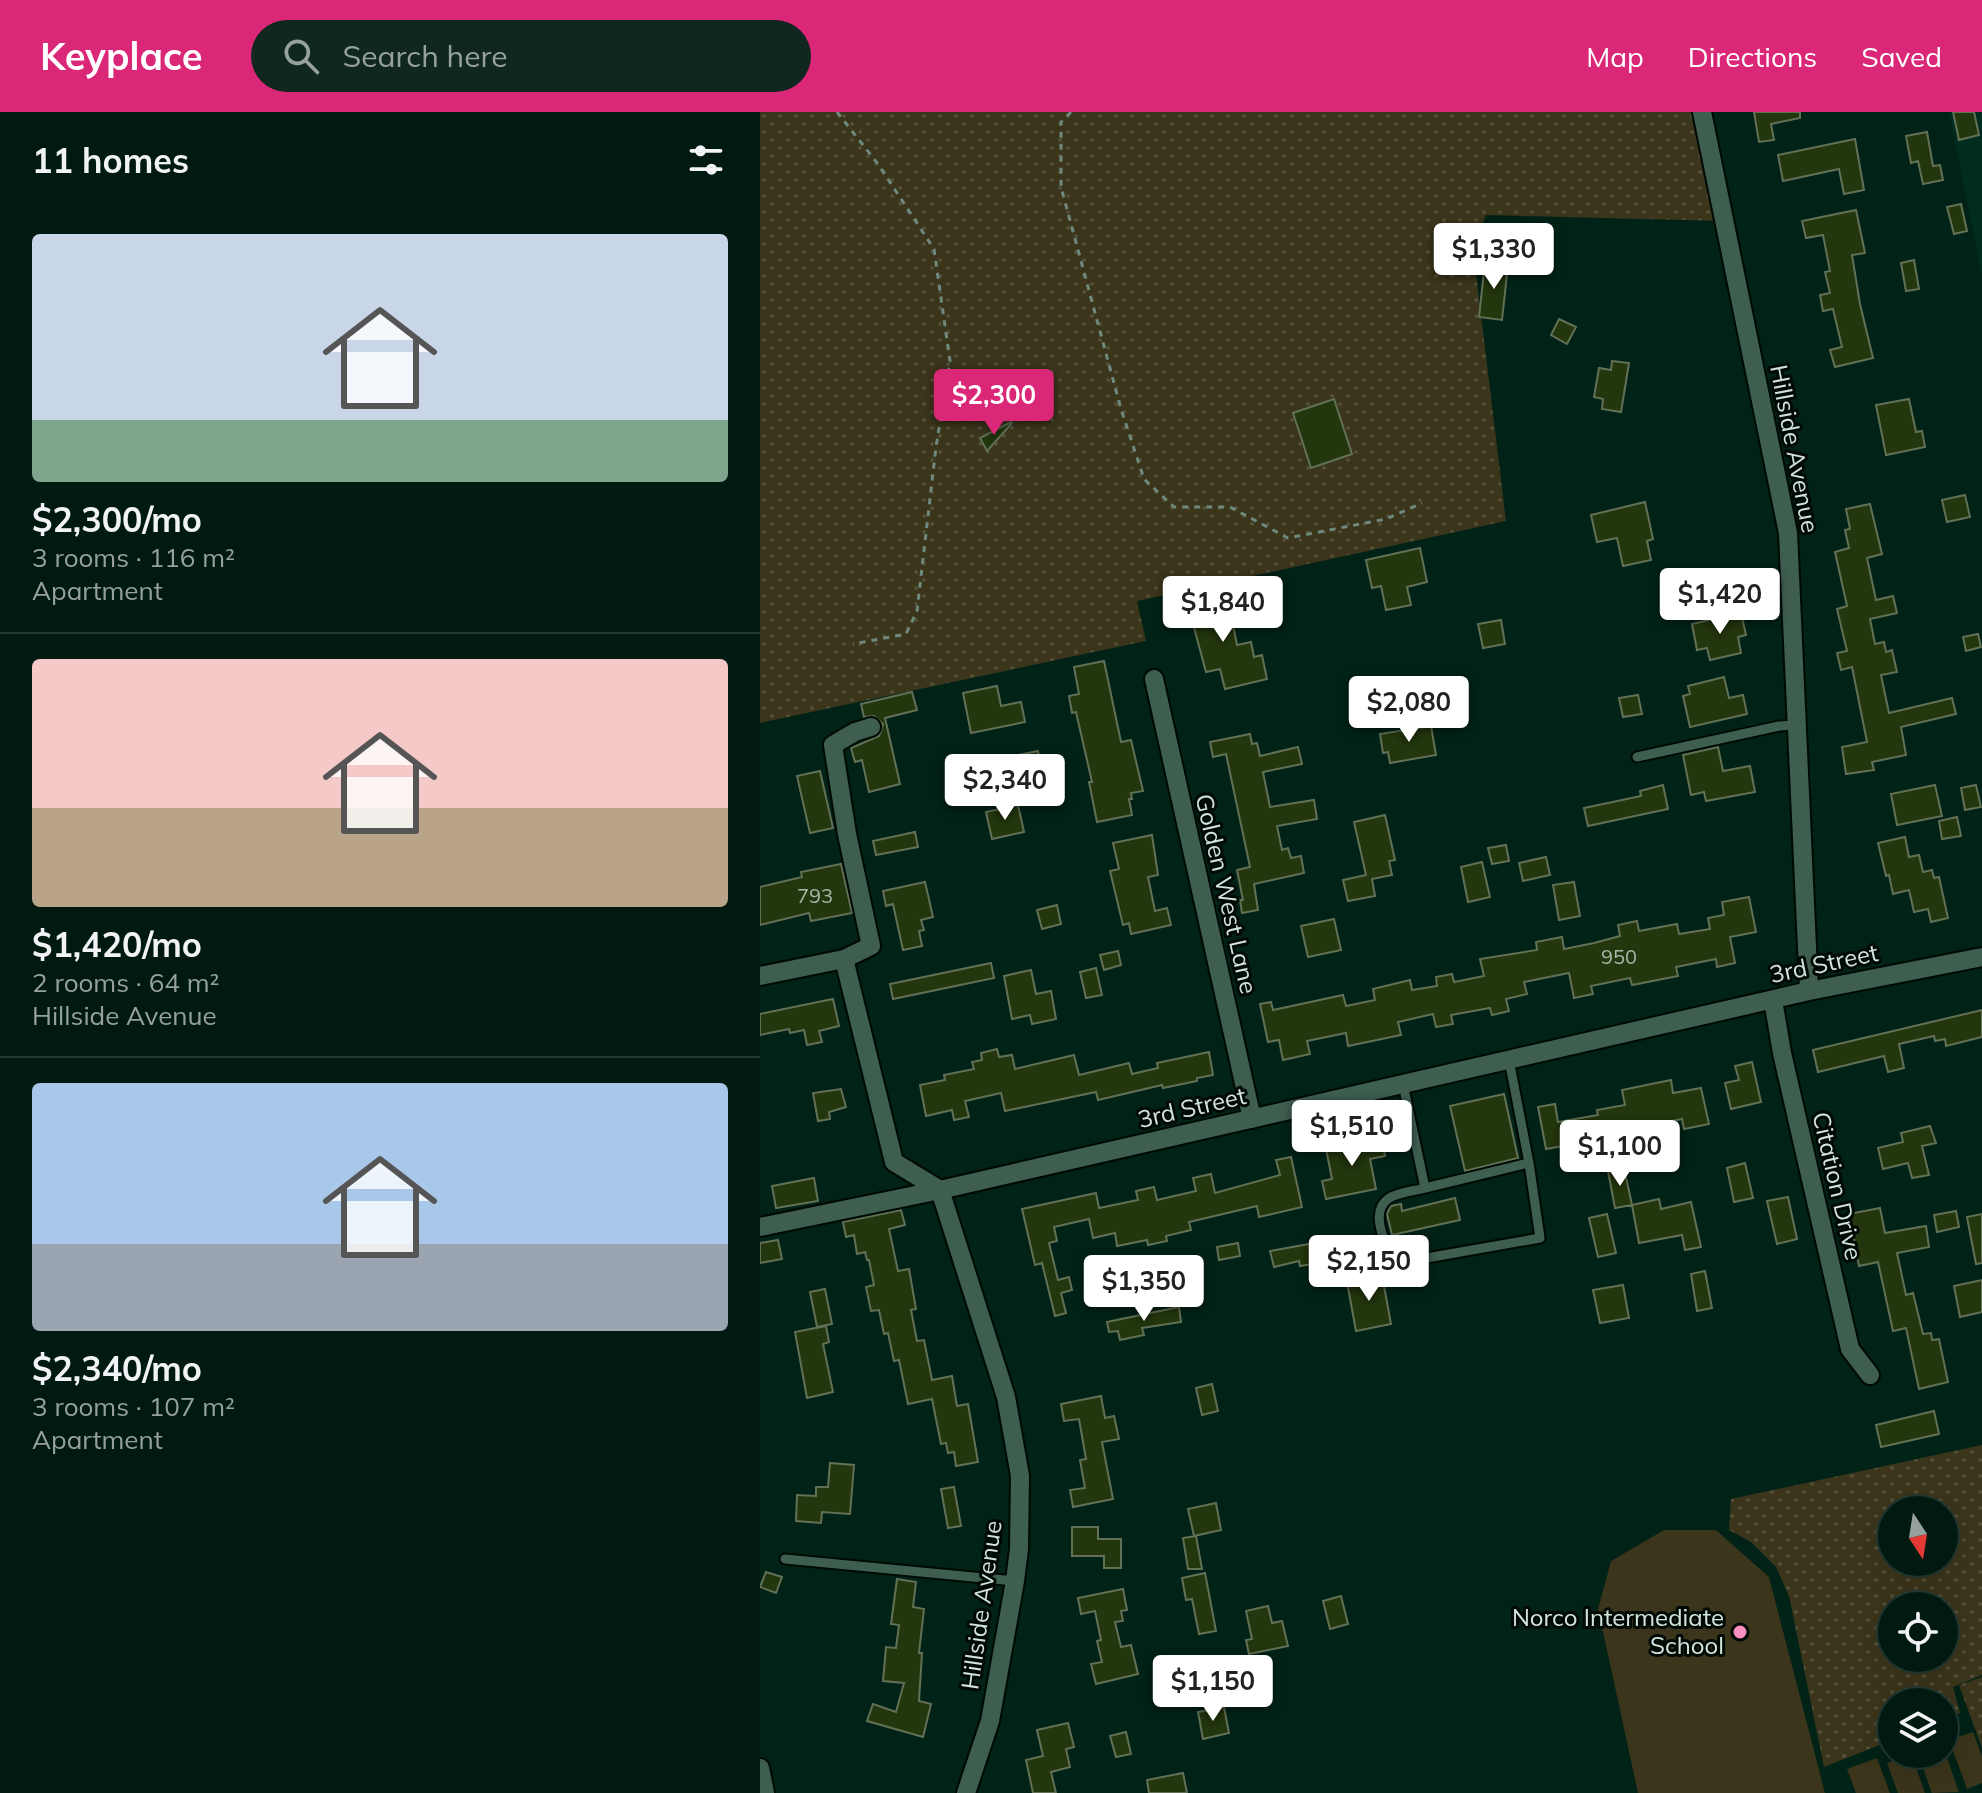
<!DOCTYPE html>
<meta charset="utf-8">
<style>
:root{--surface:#011a11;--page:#0f271f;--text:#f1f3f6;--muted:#96a19f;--line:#233831;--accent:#db2777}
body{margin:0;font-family:Mulish,sans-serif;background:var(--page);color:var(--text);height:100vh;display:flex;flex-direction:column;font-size:30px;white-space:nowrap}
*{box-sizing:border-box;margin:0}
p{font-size:26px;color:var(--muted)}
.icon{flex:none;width:44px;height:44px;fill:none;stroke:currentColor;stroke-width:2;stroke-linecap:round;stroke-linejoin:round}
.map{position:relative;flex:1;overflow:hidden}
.drawer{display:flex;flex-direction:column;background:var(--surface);width:760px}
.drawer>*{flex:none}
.needle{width:52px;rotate:168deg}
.tools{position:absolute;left:1118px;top:1384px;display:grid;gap:16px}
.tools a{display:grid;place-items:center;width:80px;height:80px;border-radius:50%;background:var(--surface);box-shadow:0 8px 32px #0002,0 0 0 2px var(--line);font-size:40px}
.price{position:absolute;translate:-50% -68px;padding:0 18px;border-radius:8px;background:#fff;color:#222;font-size:26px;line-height:52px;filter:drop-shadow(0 2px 4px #0008)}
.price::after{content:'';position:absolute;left:50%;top:48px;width:24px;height:18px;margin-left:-12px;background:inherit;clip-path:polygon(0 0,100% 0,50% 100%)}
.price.selected{background:var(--accent);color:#fff}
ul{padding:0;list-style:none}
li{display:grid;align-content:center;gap:16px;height:424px;padding:0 32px}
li+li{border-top:2px solid var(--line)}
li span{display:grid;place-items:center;height:248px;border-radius:8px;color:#555}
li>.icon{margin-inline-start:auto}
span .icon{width:144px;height:144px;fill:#fffc;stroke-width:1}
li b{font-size:34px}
h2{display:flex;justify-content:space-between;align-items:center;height:96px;padding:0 32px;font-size:34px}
header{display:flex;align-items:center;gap:48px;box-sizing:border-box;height:112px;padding:0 40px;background:var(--accent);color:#fff}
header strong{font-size:38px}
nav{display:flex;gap:44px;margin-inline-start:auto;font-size:28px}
.search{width:560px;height:72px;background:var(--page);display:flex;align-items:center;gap:20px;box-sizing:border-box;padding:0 28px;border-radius:44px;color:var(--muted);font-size:30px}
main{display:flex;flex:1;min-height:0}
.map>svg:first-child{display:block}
.built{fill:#002d1f}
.green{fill:url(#green-dots);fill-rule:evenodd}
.pitch{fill:#3b351b}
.building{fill:#23360d;stroke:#627156;stroke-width:2}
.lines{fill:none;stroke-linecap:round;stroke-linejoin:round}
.service-casing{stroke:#000a04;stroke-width:13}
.minor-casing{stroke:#000a04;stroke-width:22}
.path{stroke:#6f897f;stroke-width:3;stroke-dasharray:6 6;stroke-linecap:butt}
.service{stroke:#3e5e50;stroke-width:9}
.minor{stroke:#3e5e50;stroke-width:18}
.poi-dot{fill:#fd8ec0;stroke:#010905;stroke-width:3}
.labels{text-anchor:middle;stroke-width:6;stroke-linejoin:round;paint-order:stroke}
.number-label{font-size:20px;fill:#a6b8a8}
.street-label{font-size:24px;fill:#d2e4dc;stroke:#010905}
.poi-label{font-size:24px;fill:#d2e4dc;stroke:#010905;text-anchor:end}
</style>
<header>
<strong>Keyplace</strong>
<div class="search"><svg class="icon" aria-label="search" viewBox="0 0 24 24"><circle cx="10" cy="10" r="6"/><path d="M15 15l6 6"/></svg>Search here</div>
<nav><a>Map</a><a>Directions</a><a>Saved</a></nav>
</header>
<main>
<section class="drawer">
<h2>11 homes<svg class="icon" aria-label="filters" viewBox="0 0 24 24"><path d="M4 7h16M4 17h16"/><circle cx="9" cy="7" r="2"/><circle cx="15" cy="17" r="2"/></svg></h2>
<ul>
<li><span style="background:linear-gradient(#c9d6e8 75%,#7fa58c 0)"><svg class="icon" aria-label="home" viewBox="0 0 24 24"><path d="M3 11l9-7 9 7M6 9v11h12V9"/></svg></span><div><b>$2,300/mo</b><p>3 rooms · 116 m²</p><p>Apartment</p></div></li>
<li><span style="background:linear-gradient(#f6c9c9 60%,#b9a48a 0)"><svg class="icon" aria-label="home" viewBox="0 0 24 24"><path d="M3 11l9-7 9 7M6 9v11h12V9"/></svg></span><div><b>$1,420/mo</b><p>2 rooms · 64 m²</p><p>Hillside Avenue</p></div></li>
<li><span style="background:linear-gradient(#a9c7e8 65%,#9aa5b1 0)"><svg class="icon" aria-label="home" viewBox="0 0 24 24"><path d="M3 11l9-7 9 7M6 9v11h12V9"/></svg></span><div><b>$2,340/mo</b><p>3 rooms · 107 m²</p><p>Apartment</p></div></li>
</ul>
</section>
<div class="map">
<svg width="1222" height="1681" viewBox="0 0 1222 1681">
<defs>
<pattern id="green-dots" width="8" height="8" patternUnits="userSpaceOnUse" patternTransform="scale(2)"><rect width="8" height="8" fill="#3b351b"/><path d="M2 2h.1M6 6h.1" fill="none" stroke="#56523c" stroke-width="1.8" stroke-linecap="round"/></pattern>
</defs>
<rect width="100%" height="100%" fill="#012217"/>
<path class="built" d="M 1189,0 L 1222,0 L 1222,163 Z"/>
<path class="green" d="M 0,0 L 942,0 L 964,109 L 726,103 L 713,137 L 746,409 L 377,489 L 386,529 L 0,611 Z
M 1222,1333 L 1222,1563 L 1193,1575 L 1200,1601 L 1184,1608 L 1184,1590 L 1132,1590 L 1132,1628 L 1064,1655 L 1029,1484 L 1016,1455 L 991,1430 L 969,1418 L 971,1387 ZM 1184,1398 L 1184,1450 L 1132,1450 L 1132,1398 ZM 1184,1494 L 1184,1546 L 1132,1546 L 1132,1494 Z
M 1222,1565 L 1222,1636 L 1199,1573 Z"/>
<path class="pitch" d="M 904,1418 L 956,1418 L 1009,1465 L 1065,1681 L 878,1681 L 838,1497 L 851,1449 Z
M 1213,1620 L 1222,1644 L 1222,1671 L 1207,1677 L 1189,1628 Z
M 1184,1638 L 1199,1680 L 1172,1681 L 1158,1642 L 1184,1642 Z
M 1151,1642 L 1165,1681 L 1138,1681 L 1127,1651 Z
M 1117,1646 L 1130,1681 L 1096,1681 L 1087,1657 Z"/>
<path class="building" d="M 994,0 L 1040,0 L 1040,6 L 1011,12 L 1014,28 L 999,30 Z
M 1193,0 L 1214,0 L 1219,23 L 1199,28 Z
M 1167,20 L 1173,54 L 1180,53 L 1183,68 L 1163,72 L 1158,49 L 1151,51 L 1146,24 Z
M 1095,27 L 1104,78 L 1084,82 L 1079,57 L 1023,69 L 1018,43 Z
M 1201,92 L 1207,119 L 1194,122 L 1187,95 Z
M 1096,98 L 1105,141 L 1092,143 L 1100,192 L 1113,246 L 1075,255 L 1070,238 L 1082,235 L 1073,197 L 1063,199 L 1060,183 L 1070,181 L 1065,160 L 1070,159 L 1063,123 L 1046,126 L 1042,109 Z
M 1154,148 L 1159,177 L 1146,179 L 1141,151 Z
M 725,150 L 748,153 L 742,208 L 719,205 Z
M 799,207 L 816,215 L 807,232 L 791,223 Z
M 852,249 L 869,251 L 861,300 L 842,297 L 843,287 L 834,285 L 839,256 L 851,258 Z
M 574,287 L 592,342 L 551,356 L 533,301 Z
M 1149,287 L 1156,320 L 1162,319 L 1165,335 L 1126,343 L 1116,293 Z
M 251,310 L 252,311 L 227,339 L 220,326 Z
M 1205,383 L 1210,405 L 1187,410 L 1182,388 Z
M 885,390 L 893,427 L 887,429 L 891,448 L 863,454 L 857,426 L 837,430 L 831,403 Z
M 1110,392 L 1122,442 L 1107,446 L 1116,488 L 1133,484 L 1137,501 L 1110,507 L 1115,532 L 1124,530 L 1126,540 L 1132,538 L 1137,560 L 1121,563 L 1129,601 L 1192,586 L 1196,602 L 1141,615 L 1146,643 L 1112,650 L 1114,658 L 1086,662 L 1082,635 L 1107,630 L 1092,555 L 1081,558 L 1077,541 L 1087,539 L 1077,497 L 1087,494 L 1075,440 L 1089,436 L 1085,418 L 1090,417 L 1086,397 Z
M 660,436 L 667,470 L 647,475 L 651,493 L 626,498 L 621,474 L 612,476 L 606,448 Z
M 457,479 L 463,505 L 471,503 L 477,533 L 491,530 L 494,545 L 502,543 L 507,567 L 465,577 L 460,557 L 446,560 L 426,486 Z
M 981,501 L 986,523 L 978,525 L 981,541 L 950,548 L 947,536 L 937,538 L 932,512 Z
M 741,508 L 745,532 L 723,536 L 718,512 Z
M 1218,522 L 1221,535 L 1206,539 L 1203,525 Z
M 344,549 L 361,630 L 371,628 L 383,679 L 371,681 L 372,687 L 369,687 L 372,703 L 337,710 L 329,670 L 332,670 L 316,600 L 312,601 L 309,584 L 319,582 L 314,555 Z
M 964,565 L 969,586 L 983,583 L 987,602 L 930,615 L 923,584 L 930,582 L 928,574 Z
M 237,574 L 241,594 L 261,590 L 265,610 L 211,621 L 203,581 Z
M 152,580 L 157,598 L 125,606 L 140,672 L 109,680 L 102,648 L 95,650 L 91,636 L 119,624 L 123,612 L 114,604 L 104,605 L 101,592 Z
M 878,583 L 882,602 L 863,605 L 859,586 Z
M 671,614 L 676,643 L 630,651 L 628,640 L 623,641 L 620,622 Z
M 490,622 L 492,632 L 497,631 L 500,644 L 538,635 L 542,652 L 503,660 L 510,695 L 554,688 L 557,707 L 517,714 L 522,738 L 528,736 L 531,746 L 541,744 L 544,761 L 494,772 L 498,798 L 482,801 L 480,788 L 483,788 L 477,758 L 490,755 L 466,642 L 453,645 L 450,630 Z
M 958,635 L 963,659 L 990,654 L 995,680 L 946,689 L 944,680 L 931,683 L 923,643 Z
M 278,639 L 283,666 L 263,670 L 258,643 Z
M 60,659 L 73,716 L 50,721 L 37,664 Z
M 903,673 L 908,697 L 828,714 L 824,696 L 881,684 L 880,679 Z
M 1175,673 L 1182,704 L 1137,713 L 1131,682 Z
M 1216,673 L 1221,695 L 1205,698 L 1201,676 Z
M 258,693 L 264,720 L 232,727 L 226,700 Z
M 625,703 L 635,748 L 629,749 L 632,763 L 612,767 L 615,784 L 588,789 L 583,768 L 606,763 L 594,710 Z
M 1197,705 L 1201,724 L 1182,727 L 1179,709 Z
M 155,720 L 158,735 L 116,743 L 113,729 Z
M 392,723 L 398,763 L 388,765 L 395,799 L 407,796 L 411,813 L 371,822 L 369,811 L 363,813 L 350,759 L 359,757 L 353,731 Z
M 1145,725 L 1149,745 L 1159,743 L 1163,760 L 1172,758 L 1174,766 L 1179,765 L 1188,806 L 1171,810 L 1168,797 L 1154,800 L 1149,778 L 1133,782 L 1129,763 L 1126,764 L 1118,731 Z
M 746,733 L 749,749 L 732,752 L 728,736 Z
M 786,745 L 790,763 L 763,769 L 759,751 Z
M 722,750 L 730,785 L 708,790 L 701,755 Z
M 81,752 L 92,801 L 51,809 L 49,801 L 0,813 L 0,775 L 42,765 L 41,760 Z
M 165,770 L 173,805 L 161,808 L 164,818 L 159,819 L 162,834 L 143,838 L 133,792 L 126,794 L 123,779 Z
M 814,770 L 820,804 L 799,808 L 793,773 Z
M 989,785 L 996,820 L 970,825 L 975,851 L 957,855 L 956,847 L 916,855 L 918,864 L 872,873 L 870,866 L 831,874 L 833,882 L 814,886 L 809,861 L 764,870 L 767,882 L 746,887 L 749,899 L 732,903 L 730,896 L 691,903 L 693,912 L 676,915 L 673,902 L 638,910 L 641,923 L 588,934 L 586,921 L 547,929 L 550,942 L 523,948 L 519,928 L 508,930 L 500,892 L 511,890 L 513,898 L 583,883 L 586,894 L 615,888 L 613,877 L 650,868 L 652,878 L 677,874 L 676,865 L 692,862 L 694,870 L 724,864 L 720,847 L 777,838 L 776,830 L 802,825 L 804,837 L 834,831 L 860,824 L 858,813 L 877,809 L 879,819 L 917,812 L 919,822 L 950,817 L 948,806 L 964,803 L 962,790 Z
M 297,793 L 301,812 L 282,817 L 277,798 Z
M 574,807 L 581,838 L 548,845 L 541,814 Z
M 358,839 L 361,853 L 344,858 L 340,843 Z
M 231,851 L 234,866 L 133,887 L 130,872 Z
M 336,856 L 342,883 L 326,886 L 320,860 Z
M 271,858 L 276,882 L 291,879 L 296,907 L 272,912 L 270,903 L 252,907 L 244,864 Z
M 73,887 L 79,914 L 59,919 L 62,930 L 47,933 L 44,918 L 30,921 L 29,917 L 0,923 L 0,902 Z
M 1222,898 L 1222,925 L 1186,934 L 1185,927 L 1175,929 L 1174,924 L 1139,932 L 1144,956 L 1128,960 L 1124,944 L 1058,960 L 1053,938 Z
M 237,937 L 239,945 L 252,943 L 255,957 L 314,943 L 319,963 L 369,951 L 372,962 L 398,956 L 397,951 L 449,940 L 453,963 L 437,966 L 437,969 L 403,976 L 402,973 L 338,988 L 336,980 L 245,999 L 241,981 L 205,989 L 209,1005 L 194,1008 L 192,998 L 166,1004 L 160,973 L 185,968 L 184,963 L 214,957 L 212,950 L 222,948 L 221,941 Z
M 992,950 L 1001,990 L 971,997 L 965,971 L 979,968 L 975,954 Z
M 911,968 L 913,981 L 941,976 L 949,1012 L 924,1017 L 922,1007 L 869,1018 L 871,1023 L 858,1026 L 857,1020 L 830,1026 L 831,1029 L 786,1037 L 778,995 L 795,992 L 798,1010 L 838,1003 L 837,998 L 865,993 L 862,978 Z
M 81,977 L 86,995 L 69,1000 L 70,1007 L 58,1009 L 53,981 Z
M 744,982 L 758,1046 L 705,1059 L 690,994 Z
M 1170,1014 L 1176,1031 L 1162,1034 L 1169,1063 L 1152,1066 L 1148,1051 L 1123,1057 L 1118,1036 L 1143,1030 L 1141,1021 Z
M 622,1026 L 625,1044 L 610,1047 L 616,1077 L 566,1087 L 562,1069 L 572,1067 L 566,1037 Z
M 531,1045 L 542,1095 L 499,1105 L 497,1094 L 429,1110 L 431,1118 L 406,1124 L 407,1129 L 388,1133 L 387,1128 L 357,1134 L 355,1121 L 333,1126 L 329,1107 L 294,1115 L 297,1129 L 289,1131 L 298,1168 L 309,1165 L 312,1178 L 301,1181 L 306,1201 L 295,1204 L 282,1151 L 275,1153 L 262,1097 L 336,1081 L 339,1096 L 378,1088 L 376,1079 L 394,1075 L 397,1088 L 436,1079 L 433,1066 L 451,1062 L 455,1081 L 520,1063 L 516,1048 Z
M 985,1051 L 993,1086 L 974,1090 L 967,1056 Z
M 864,1056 L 872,1093 L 855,1096 L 848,1059 Z
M 54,1066 L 58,1089 L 16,1096 L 12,1074 Z
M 1028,1085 L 1037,1127 L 1017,1132 L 1007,1089 Z
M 695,1086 L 700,1108 L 632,1123 L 627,1102 L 631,1094 L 641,1092 L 642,1099 Z
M 899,1087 L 901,1097 L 931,1090 L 941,1135 L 925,1138 L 922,1123 L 879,1131 L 872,1093 Z
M 1120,1096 L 1125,1121 L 1166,1114 L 1169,1135 L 1137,1141 L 1146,1183 L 1153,1181 L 1163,1222 L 1171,1221 L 1172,1228 L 1179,1227 L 1188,1270 L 1159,1277 L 1146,1216 L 1133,1219 L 1118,1150 L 1099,1154 L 1089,1102 Z
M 141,1098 L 145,1113 L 129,1117 L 138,1159 L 149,1157 L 156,1197 L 151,1198 L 157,1229 L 164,1228 L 172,1268 L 192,1264 L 197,1294 L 208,1292 L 218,1350 L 196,1354 L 194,1340 L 188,1341 L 186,1331 L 181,1332 L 172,1287 L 148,1292 L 139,1248 L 134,1249 L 128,1221 L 124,1222 L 119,1198 L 111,1199 L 106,1175 L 114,1173 L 109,1148 L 107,1148 L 105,1140 L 97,1142 L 94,1123 L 86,1125 L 83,1110 Z
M 1196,1099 L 1199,1115 L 1177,1120 L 1174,1103 Z
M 847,1102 L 856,1141 L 838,1145 L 829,1106 Z
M 1222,1102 L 1222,1151 L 1216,1152 L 1207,1105 Z
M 18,1128 L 22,1147 L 0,1151 L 0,1131 Z
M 478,1131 L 480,1144 L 459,1148 L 457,1135 Z
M 555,1131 L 559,1151 L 540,1154 L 539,1149 L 514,1155 L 510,1139 Z
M 945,1159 L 952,1196 L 937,1199 L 931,1162 Z
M 622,1163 L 631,1212 L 596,1219 L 587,1170 Z
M 1222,1168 L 1222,1200 L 1200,1205 L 1194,1174 Z
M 863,1173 L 869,1206 L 840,1211 L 833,1178 Z
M 65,1177 L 72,1212 L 57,1215 L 50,1180 Z
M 419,1195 L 421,1210 L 382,1216 L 384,1223 L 360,1228 L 358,1219 L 349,1220 L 347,1210 Z
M 66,1214 L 69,1230 L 63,1232 L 73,1280 L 47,1286 L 35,1220 Z
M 452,1272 L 458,1299 L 442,1303 L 436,1276 Z
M 341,1284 L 345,1306 L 354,1304 L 359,1327 L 342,1330 L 353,1387 L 313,1395 L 310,1378 L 325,1376 L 320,1348 L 326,1347 L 319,1307 L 304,1309 L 301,1292 Z
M 1174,1299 L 1179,1322 L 1121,1335 L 1116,1313 Z
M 70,1351 L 94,1353 L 90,1402 L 62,1400 L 61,1411 L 36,1409 L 37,1383 L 56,1384 L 56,1375 L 68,1375 Z
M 194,1375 L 201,1414 L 188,1416 L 181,1377 Z
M 456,1391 L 461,1418 L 434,1424 L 428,1397 Z
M 312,1415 L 338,1415 L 338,1427 L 361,1427 L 361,1456 L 344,1456 L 344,1444 L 312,1444 Z
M 436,1424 L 442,1457 L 428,1457 L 423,1426 Z
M 6,1460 L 22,1465 L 16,1481 L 0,1475 Z
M 445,1461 L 456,1519 L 439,1522 L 432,1487 L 426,1488 L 422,1466 Z
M 137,1467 L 156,1470 L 153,1495 L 164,1497 L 159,1541 L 162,1541 L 159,1589 L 171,1592 L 163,1625 L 107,1609 L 113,1592 L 136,1600 L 144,1571 L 123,1569 L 126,1535 L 136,1536 L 139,1513 L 131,1512 Z
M 363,1477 L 367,1498 L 361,1499 L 363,1509 L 355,1510 L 361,1535 L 371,1533 L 378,1562 L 336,1572 L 331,1552 L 342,1550 L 337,1529 L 341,1528 L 335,1499 L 321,1502 L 318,1486 Z
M 581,1484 L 588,1512 L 570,1517 L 563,1489 Z
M 508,1494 L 512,1511 L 522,1509 L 528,1534 L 489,1542 L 486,1528 L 492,1527 L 486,1499 Z
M 464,1595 L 469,1621 L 443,1627 L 438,1600 Z
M 308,1611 L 314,1635 L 306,1637 L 310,1655 L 291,1660 L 296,1681 L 273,1681 L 266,1648 L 283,1644 L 277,1618 Z
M 366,1620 L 371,1642 L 356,1645 L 350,1624 Z
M 423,1661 L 427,1681 L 389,1681 L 387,1668 Z"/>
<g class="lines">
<g class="service-casing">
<path id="service" d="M 877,645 L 1019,614 L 1037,613
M 643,972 L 665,1076 L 769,1051 L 749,948
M 665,1076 C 655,1079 637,1080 628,1087 C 612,1098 621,1127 632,1139 C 638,1145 646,1146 655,1148 L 780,1126 L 769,1051
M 25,1447 L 255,1469"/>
</g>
<g class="minor-casing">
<path id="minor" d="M 942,0 L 1028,421 L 1049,879
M 394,567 L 492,1007
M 84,847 L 111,834 L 87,722 L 73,633 L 95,620 L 111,615
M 0,864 L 84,847 L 134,1050 L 180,1078
M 1013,888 L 1022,941 L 1090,1237 L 1110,1263
M 180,1078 L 246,1285 L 260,1364 L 259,1437 L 255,1469 L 230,1609 L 206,1681
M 0,1115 L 180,1078 L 1049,879 L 1222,845
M 0,1656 L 5,1681"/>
</g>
<path class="path" d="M 77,0 L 118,52 L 174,137 L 190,249 L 176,335 L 157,499 L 146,522 L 93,532
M 311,0 L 301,10 L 301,75 L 361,297 L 384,367 L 414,395 L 470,395 L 528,426 L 626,407 L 662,391"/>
<use href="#service" class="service"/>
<use href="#minor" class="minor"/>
</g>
<circle class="poi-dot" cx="980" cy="1520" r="8"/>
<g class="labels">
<g class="number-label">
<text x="55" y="791">793</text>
<text x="859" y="852">950</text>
</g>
<g class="street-label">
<text transform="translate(1034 337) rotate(79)" y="8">Hillside Avenue</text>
<text transform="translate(466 782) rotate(77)" y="8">Golden West Lane</text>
<text transform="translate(1064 852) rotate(-12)" y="8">3rd Street</text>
<text transform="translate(432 996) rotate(-13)" y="8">3rd Street</text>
<text transform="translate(1077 1074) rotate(77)" y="8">Citation Drive</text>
<text transform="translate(222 1493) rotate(-82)" y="8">Hillside Avenue</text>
</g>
<g class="poi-label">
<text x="964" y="1514">Norco Intermediate<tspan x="964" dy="28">School</tspan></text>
</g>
</g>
</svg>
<div class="tools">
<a><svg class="needle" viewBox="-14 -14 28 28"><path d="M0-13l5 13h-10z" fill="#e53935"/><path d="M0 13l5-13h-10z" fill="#96a19f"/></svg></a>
<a><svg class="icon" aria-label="locate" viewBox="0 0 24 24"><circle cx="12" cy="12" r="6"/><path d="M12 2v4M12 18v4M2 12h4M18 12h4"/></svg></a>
<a><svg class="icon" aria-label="layers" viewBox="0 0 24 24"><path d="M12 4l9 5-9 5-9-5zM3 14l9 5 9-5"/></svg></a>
</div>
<b class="price" style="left:734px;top:179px">$1,330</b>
<b class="price selected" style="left:234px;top:325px">$2,300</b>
<b class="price" style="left:960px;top:524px">$1,420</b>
<b class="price" style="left:463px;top:532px">$1,840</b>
<b class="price" style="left:649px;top:632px">$2,080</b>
<b class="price" style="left:245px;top:710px">$2,340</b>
<b class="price" style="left:592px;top:1056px">$1,510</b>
<b class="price" style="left:860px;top:1076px">$1,100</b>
<b class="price" style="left:609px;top:1191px">$2,150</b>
<b class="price" style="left:384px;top:1211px">$1,350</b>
<b class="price" style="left:453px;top:1611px">$1,150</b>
</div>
</main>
